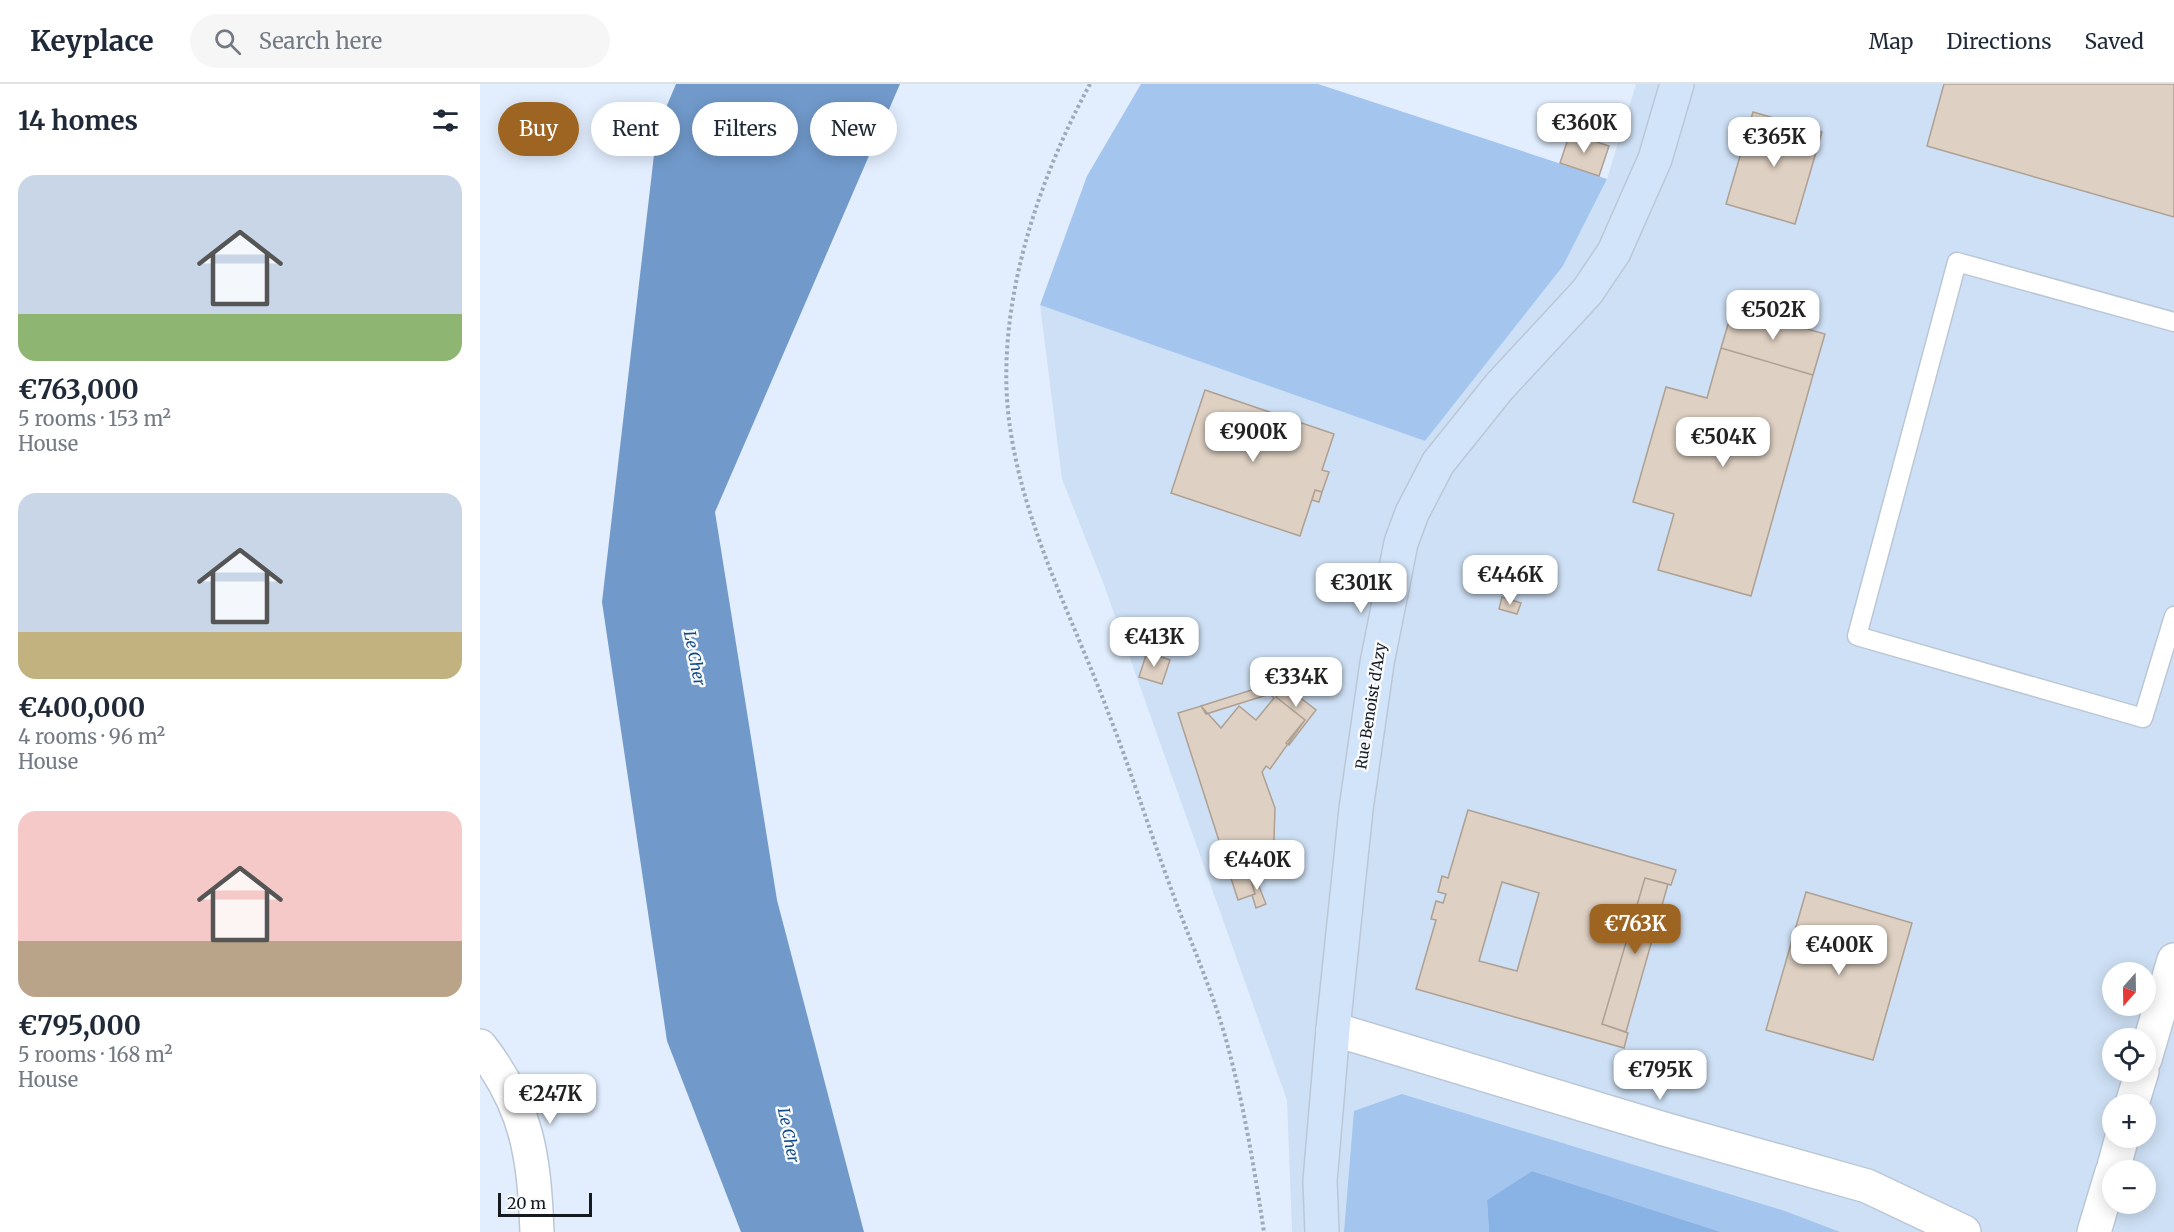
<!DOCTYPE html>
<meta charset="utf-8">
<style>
:root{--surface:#fff;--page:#f6f6f7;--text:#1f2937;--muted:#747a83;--line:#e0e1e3;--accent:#9d6521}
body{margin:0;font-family:Merriweather,serif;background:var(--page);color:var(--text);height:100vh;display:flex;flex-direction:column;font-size:22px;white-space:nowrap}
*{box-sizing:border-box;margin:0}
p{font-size:20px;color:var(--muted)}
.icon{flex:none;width:33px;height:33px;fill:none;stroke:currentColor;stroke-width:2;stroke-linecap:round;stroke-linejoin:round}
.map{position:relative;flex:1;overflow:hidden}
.details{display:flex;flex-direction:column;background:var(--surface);width:480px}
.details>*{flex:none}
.hud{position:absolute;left:18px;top:18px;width:570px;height:54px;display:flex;gap:12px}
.needle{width:39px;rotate:200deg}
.buttons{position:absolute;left:1622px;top:878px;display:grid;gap:12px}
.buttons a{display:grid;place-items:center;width:54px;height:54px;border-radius:50%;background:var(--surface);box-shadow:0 3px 15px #0003;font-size:30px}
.scale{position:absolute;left:18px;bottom:15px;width:94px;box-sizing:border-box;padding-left:6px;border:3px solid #151a1f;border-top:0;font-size:16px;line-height:21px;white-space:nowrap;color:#151a1f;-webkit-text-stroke:4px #f8fafd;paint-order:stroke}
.price{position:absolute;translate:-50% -51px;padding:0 14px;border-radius:12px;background:#fff;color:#222;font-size:20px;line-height:39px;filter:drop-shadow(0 2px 3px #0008)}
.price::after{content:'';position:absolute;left:50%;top:36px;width:18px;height:14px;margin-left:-9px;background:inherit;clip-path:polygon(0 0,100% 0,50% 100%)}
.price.active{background:var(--accent);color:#fff}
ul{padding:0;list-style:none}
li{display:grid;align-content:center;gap:12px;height:318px;padding:0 18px}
li span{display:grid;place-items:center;height:186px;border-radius:18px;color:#555}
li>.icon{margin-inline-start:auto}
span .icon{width:108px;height:108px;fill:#fffc;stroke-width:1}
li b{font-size:26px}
h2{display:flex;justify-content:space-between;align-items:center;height:72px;padding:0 18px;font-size:26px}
.pill{padding:0 21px;border-radius:27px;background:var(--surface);box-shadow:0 3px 15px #0003;font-size:21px;line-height:54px}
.pill.active{background:var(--accent);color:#fff}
header{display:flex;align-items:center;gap:36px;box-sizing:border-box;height:84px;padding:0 30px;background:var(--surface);border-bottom:2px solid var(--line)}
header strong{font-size:28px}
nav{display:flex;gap:33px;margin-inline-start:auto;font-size:21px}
.search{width:420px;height:54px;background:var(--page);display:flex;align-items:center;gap:15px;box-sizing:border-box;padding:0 21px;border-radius:33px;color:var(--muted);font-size:22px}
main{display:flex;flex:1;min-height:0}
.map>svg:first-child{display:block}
.built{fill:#cee0f5;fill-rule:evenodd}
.green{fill:#a3c5ee}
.forest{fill:#89b3e4}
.water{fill:#719acb}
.building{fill:#ded0c2;stroke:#aea093;stroke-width:1.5;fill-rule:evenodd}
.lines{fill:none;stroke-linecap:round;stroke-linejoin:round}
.lane-casing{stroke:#bbc7d6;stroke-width:21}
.street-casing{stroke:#bbc7d6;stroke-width:36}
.secondary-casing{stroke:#bbc7d6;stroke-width:36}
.path{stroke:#a0a9b6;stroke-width:4;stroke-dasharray:3 3;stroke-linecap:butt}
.lane{stroke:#fff;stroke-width:18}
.street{stroke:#fff;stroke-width:33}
.secondary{stroke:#d1e4fa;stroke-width:33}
.labels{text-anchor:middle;stroke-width:5;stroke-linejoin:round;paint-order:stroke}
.street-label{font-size:15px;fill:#151a1f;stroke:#f8fafd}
.water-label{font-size:16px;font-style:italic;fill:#104b86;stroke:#f8fafd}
</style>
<header>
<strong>Keyplace</strong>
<div class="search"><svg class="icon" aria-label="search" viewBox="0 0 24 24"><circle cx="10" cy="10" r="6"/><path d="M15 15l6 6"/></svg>Search here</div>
<nav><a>Map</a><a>Directions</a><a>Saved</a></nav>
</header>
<main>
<section class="details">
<h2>14 homes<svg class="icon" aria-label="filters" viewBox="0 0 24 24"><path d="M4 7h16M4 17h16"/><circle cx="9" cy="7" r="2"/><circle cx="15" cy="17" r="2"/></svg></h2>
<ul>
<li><span style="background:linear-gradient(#c9d6e8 75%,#8fb573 0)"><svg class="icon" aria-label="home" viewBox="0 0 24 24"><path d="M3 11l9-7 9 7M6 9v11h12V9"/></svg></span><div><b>€763,000</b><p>5 rooms · 153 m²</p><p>House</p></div></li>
<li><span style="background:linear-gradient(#c9d6e8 75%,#c2b280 0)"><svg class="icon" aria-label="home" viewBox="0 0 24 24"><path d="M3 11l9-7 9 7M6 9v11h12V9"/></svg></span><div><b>€400,000</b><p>4 rooms · 96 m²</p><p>House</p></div></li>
<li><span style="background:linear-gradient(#f6c9c9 70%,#b9a48a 0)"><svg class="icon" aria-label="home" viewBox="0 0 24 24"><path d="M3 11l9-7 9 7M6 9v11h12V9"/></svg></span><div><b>€795,000</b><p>5 rooms · 168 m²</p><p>House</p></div></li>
</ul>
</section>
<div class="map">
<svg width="1694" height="1148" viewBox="0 0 1694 1148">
<rect width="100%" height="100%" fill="#e2eefe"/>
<path class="built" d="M 1156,0 L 1694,0 L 1694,1148 L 812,1148 L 807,1016 L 624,501 L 582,395 L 560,221 L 945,357 L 1083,182 L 1127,95 ZM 1632,888 L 1665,888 L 1665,921 L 1632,921 ZM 1632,954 L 1665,954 L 1665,987 L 1632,987 ZM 1632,1020 L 1665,1020 L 1665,1053 L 1632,1053 ZM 1632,1086 L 1665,1086 L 1665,1119 L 1632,1119 Z"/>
<path class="green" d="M 661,0 L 838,0 L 1127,95 L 1083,182 L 945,357 L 560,221 L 607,92 Z
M 922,1010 L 1305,1127 L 1360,1148 L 1241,1148 L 1052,1087 L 1007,1116 L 1009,1148 L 864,1148 L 874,1027 Z"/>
<path class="forest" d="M 1052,1087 L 1241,1148 L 1009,1148 L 1007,1116 Z"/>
<path class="water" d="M 196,0 L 420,0 L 235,428 L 297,816 L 384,1148 L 261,1148 L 187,957 L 122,518 L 177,45 Z"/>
<path class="building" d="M 1464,0 L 1694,0 L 1694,133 L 1447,62 Z
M 1273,28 L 1342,48 L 1315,140 L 1246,120 Z
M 1090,49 L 1129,62 L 1119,92 L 1080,79 Z
M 1253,224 L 1345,250 L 1333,291 L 1241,264 Z
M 1241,264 L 1333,291 L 1271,512 L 1178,486 L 1194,430 L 1153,418 L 1186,303 L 1227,314 Z
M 725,306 L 854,350 L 842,386 L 849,388 L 842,408 L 835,406 L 820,452 L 691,409 Z
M 835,406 L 842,408 L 839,418 L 832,416 Z
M 1022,513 L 1041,519 L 1037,530 L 1019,525 Z
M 667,568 L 690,576 L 682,600 L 659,593 Z
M 813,593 L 796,613 L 825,636 L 790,685 L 786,682 L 782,688 L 795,724 L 794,755 L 786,777 L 776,793 L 772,785 L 768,786 L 775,810 L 758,816 L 698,629 L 721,622 L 741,644 L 759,622 L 776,636 L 794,614 L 781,603 Z
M 805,602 L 836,626 L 809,661 L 806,659 L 825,636 L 796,613 Z
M 781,603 L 790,610 L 726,630 L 721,622 Z
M 988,726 L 1196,786 L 1191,801 L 1165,794 L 1122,940 L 1148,949 L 1144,964 L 936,905 L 956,836 L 951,835 L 956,817 L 963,819 L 966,810 L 958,808 L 962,792 L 968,794 ZM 1022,798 L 1059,809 L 1037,887 L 999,877 Z
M 772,785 L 786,820 L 776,824 L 772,811 L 775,810 L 768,786 Z
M 1165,794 L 1188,800 L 1146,948 L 1122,940 Z
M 1326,808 L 1432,839 L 1393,976 L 1286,946 Z"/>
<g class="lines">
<g class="lane-casing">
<path id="lane" d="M 1694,238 L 1477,178 L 1377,552 L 1663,634 L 1694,532"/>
</g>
<g class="street-casing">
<path id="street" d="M 853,945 L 1184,1045 L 1387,1102 L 1484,1148
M 0,962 C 48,1023 54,1073 57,1148
M 1665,975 L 1694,876
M 1652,1020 L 1662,987
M 1633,1086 L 1642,1053
M 1614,1148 L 1632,1088"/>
</g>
<g class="secondary-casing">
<path id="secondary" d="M 842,1148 L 840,1097 L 853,945 L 876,725 L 897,579 L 921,459 L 932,429 L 958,379 L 1019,303 L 1107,208 L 1134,168 L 1175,75 L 1197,0"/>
</g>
<path class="path" d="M 610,0 C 557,98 515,224 529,336 C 542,439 592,532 628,628 C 650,684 668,742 689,799 C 707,850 730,900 745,952 C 763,1016 774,1082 784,1148"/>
<use href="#lane" class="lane"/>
<use href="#street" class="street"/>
<use href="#secondary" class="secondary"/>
</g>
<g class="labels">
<g class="street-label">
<text transform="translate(891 622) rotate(-81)" y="5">Rue Benoist d'Azy</text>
</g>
<g class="water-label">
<text transform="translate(215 574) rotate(79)" y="6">Le Cher</text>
<text transform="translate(309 1051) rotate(79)" y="6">Le Cher</text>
</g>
</g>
</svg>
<div class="buttons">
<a><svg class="needle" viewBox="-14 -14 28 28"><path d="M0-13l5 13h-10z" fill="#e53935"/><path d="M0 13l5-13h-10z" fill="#747a83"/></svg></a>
<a><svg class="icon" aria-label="locate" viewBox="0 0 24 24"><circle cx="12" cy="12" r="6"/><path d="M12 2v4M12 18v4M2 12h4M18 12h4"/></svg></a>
<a>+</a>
<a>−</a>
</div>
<div class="scale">20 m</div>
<b class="price" style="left:1104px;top:70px">€360K</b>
<b class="price" style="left:1294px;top:84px">€365K</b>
<b class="price" style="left:1293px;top:257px">€502K</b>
<b class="price" style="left:773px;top:379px">€900K</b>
<b class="price" style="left:1243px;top:384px">€504K</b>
<b class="price" style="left:1030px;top:522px">€446K</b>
<b class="price" style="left:881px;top:530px">€301K</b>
<b class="price" style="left:674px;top:584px">€413K</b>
<b class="price" style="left:816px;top:624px">€334K</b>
<b class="price" style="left:777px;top:807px">€440K</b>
<b class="price active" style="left:1155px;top:871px">€763K</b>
<b class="price" style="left:1359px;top:892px">€400K</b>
<b class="price" style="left:1180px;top:1017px">€795K</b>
<b class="price" style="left:70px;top:1041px">€247K</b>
<div class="hud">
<a class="pill active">Buy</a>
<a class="pill">Rent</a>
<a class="pill">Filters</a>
<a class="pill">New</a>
</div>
</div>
</main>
